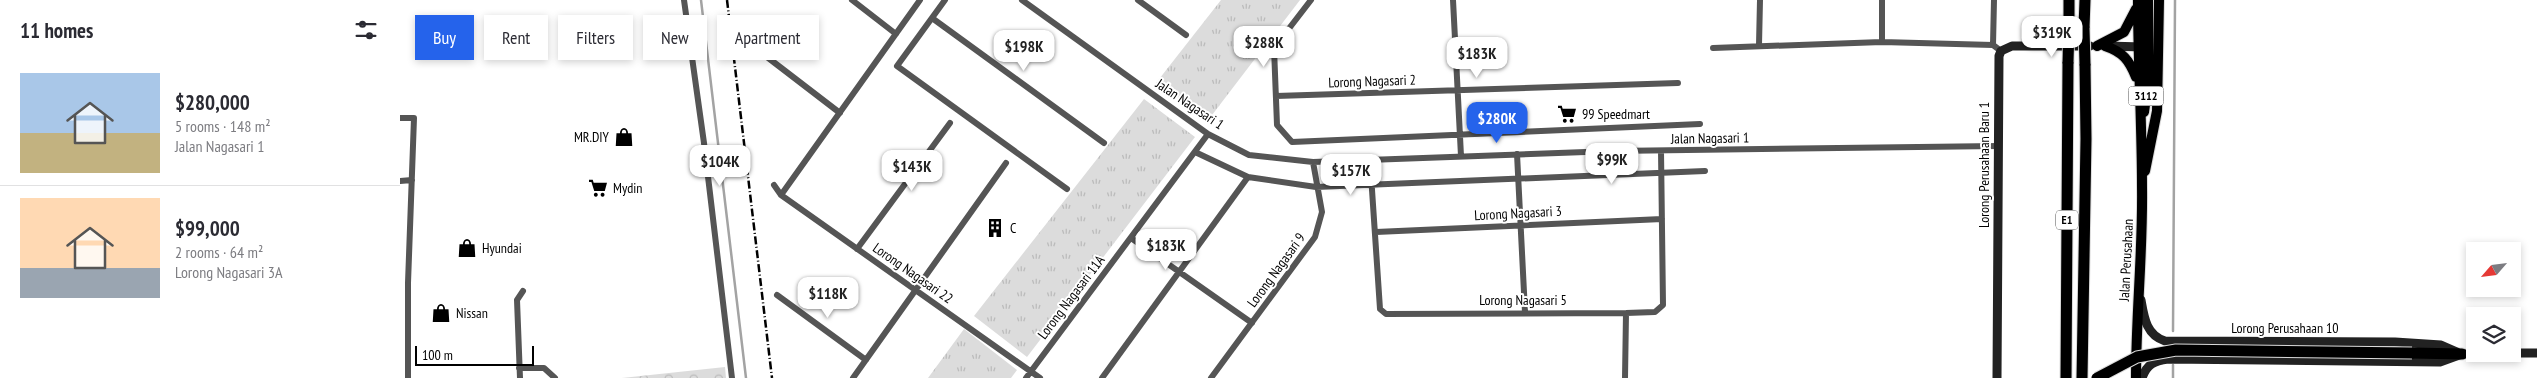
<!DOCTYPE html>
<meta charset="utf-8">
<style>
:root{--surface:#fff;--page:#f2f2f3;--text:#2b2b33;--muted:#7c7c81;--line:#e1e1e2;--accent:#2563eb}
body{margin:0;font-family:"PT Sans Narrow",sans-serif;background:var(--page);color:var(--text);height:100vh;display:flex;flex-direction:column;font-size:19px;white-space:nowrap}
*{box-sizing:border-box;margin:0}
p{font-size:16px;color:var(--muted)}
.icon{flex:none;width:28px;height:28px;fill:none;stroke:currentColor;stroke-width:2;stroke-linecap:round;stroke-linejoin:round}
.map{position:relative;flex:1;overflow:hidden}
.sheet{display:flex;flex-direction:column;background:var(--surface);width:400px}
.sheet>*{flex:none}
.guide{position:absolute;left:15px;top:15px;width:475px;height:45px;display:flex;gap:10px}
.needle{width:32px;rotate:242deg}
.tools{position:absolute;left:2066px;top:242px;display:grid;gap:10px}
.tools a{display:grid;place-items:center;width:55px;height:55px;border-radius:0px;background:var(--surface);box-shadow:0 2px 8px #0003;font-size:25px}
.scale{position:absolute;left:15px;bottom:12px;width:119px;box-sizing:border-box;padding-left:5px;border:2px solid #000;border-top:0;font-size:14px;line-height:18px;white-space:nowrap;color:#000;-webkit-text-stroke:4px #fff;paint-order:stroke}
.price{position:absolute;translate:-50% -42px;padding:0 11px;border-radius:10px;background:#fff;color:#222;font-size:16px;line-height:32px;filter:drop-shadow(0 1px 2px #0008)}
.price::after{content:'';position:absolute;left:50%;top:30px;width:15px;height:11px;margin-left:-8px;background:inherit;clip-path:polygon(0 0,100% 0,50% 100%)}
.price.selected{background:var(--accent);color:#fff}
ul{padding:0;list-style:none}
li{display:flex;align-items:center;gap:15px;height:125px;padding:0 20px}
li+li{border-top:1px solid var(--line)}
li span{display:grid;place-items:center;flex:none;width:140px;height:100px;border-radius:0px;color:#555}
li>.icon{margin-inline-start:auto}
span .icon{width:60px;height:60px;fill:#fffc;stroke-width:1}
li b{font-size:21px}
h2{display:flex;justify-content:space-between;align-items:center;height:60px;padding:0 20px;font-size:21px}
.tag{padding:0 18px;border-radius:0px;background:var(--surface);box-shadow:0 2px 8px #0003;font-size:18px;line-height:45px}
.tag.selected{background:var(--accent);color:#fff}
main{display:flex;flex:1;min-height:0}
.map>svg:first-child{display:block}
.grass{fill:url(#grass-tufts)}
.forest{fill:url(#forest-crowns)}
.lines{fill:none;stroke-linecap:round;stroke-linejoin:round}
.stream{stroke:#a3a3a3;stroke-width:2.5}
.primary-casing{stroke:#dbdbdb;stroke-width:12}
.highway-casing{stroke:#dbdbdb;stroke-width:13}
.street{stroke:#555;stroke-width:6}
.secondary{stroke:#222;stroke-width:9}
.primary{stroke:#000;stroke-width:10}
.highway{stroke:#000;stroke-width:11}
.rail{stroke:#000;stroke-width:2.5;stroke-dasharray:8 2.5 1 2.5;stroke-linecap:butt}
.highway-bridge-casing{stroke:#dbdbdb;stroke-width:13;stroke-linecap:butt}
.highway-bridge{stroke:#000;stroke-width:11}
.labels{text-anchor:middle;stroke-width:4;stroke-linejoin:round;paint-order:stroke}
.shield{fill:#fff;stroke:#4c4c4c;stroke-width:1}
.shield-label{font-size:12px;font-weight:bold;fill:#000}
.street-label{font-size:14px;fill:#000;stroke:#fff}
.poi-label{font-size:14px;fill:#000;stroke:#fff;text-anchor:start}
</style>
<main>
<section class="sheet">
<h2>11 homes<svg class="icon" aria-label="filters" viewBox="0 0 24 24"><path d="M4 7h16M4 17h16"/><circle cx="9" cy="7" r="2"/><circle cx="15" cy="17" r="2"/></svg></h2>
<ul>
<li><span style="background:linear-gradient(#a9c7e8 60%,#c2b280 0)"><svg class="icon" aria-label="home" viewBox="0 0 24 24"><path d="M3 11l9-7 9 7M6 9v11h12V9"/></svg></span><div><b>$280,000</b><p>5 rooms · 148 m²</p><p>Jalan Nagasari 1</p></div></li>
<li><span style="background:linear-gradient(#ffd9b3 70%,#9aa5b1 0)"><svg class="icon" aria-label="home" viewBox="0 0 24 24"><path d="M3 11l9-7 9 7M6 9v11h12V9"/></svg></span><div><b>$99,000</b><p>2 rooms · 64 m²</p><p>Lorong Nagasari 3A</p></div></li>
</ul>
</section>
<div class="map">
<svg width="2137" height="378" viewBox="0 0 2137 378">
<defs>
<pattern id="grass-tufts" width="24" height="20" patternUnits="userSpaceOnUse" patternTransform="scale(1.25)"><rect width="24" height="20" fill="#dcdcdc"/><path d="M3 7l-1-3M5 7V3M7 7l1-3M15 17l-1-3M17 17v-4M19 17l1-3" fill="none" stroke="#bbb"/></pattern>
<pattern id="forest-crowns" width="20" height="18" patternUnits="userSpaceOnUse" patternTransform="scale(1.25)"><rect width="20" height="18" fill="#dcdcdc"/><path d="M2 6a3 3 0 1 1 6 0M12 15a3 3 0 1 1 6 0" fill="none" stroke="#bbb"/></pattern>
</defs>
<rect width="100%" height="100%" fill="#fff"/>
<path class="grass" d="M 821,0 L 900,0 L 809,119 L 756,83 Z
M 744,99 L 795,137 L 627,357 L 574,316 Z
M 564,329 L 617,370 L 611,378 L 528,378 Z"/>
<path class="forest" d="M 325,367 L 326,378 L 222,378 Z"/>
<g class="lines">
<path class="stream" d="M 301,0 L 346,378
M 1773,331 L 1775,0
M 1773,365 L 1773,378"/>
<g class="primary-casing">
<path id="primary" d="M 1697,46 L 1724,32 L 1736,9
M 1705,46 C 1723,52 1729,60 1736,77
M 1744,112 L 1748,83 L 1748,0
M 1745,171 L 1757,111 L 1759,0
M 1736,378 C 1736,314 1743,251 1742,187 C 1742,125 1738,62 1738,0"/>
</g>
<g class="highway-casing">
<path id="highway" d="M 1669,26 L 1669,0
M 1684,28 L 1685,0
M 2012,353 L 2062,354
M 1666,378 L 1668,62
M 1682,378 L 1686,139 L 1685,64"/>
</g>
<path class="street" d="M 284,0 L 304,143 L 332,378
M 452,0 L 496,34
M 545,0 L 497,66 L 667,189
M 622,0 L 808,134 L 849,155 L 913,162 L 1213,151 L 1598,146
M 738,0 L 786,35
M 911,0 L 874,48 L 877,125 L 892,142 L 1300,124
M 1053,0 L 1061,156
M 1482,0 L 1482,42
M 532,18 L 704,143
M 1359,45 L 1360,0
M 1593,45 L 1594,0
M 1313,48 L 1482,42 L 1593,45 L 1601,51
M 367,57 L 440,113
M 876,96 L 1278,83
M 0,118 L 14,118 L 8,283 L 8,378
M 795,152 L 848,177 L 916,187 L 1305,171
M 1117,154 L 1125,312
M 970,160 L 980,309 L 986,314 L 1226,313 L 1255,312 L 1263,305 L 1261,151
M 0,181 L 12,180
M 374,185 L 381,195 L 640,378
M 381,195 L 520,0
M 976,232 L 1262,219
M 731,238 L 852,323
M 457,249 L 550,123
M 377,295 L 466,360
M 119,368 L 144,368 L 155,378
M 120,378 L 117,300 L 123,291
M 453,378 L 606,163
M 626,378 L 808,134
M 702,378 L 848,177
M 811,378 L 915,237 L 922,212 L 913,162
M 1225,378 L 1226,313"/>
<path class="secondary" d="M 1705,46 L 1744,47
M 1741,300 C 1744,317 1746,335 1765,341 L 1995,342 L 2041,345 L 2057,352
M 2112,353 L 2137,353
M 1597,378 L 1599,56 L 1601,51 L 1612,46 L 1690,46
M 1742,378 C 1747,364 1754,361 1768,359 L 2040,362 L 2062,354 L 2078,354"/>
<use href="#primary" class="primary"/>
<use href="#highway" class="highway"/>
<path class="rail" d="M 327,0 L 372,378"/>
<g class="highway-bridge-casing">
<path id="highway-bridge" d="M 1684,28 L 1685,64
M 1668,62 L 1669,26
M 1697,378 L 1737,357 L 1776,350 L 2012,353"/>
</g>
<use href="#highway-bridge" class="highway-bridge"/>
</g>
<defs>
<g id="supermarket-bare" transform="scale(1.5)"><path d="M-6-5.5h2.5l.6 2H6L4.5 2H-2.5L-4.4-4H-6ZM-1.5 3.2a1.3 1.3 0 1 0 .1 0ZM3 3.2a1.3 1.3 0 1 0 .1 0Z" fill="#000" stroke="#fff" stroke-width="2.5" paint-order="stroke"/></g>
<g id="shop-bare" transform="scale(1.5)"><path d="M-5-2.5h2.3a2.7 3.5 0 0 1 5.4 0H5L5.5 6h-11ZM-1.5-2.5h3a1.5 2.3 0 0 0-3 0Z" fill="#000" stroke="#fff" stroke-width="2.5" paint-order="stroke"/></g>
<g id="building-bare" transform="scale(1.5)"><path d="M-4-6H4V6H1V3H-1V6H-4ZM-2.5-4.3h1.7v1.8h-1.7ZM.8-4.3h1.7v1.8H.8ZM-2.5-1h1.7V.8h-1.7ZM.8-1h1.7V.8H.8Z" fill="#000" stroke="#fff" stroke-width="2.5" paint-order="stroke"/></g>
</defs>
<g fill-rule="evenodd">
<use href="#supermarket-bare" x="1167" y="114"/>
<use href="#shop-bare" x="224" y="137"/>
<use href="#supermarket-bare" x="198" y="188"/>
<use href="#building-bare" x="595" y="228"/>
<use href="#shop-bare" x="67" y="248"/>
<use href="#shop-bare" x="41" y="313"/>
</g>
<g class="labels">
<g class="shield">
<rect x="1728.5" y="86.5" width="35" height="19" rx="4"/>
<rect x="1656" y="210.5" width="22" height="19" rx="4"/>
</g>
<g class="shield-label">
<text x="1746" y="100">3112</text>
<text x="1667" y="224">E1</text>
</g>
<g class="street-label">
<text transform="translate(972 81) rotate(-2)" y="5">Lorong Nagasari 2</text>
<text transform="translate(790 104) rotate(34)" y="5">Jalan Nagasari 1</text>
<text transform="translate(1310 138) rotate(-1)" y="5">Jalan Nagasari 1</text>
<text transform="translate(1584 165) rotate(-90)" y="5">Lorong Perusahaan Baru 1</text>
<text transform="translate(1118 213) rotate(-3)" y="5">Lorong Nagasari 3</text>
<text transform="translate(1726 260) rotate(-87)" y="5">Jalan Perusahaan</text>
<text transform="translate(876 270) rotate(-54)" y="5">Lorong Nagasari 9</text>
<text transform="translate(513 273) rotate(35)" y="5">Lorong Nagasari 22</text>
<text transform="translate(671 297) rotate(-53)" y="5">Lorong Nagasari 11A</text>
<text x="1123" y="305">Lorong Nagasari 5</text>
<text x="1885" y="333">Lorong Perusahaan 10</text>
</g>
<g class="poi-label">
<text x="1182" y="119">99 Speedmart</text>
<text x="209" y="142" text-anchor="end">MR.DIY</text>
<text x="213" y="193">Mydin</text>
<text x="610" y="233">C</text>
<text x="82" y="253">Hyundai</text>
<text x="56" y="318">Nissan</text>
</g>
</g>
</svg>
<div class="tools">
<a><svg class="needle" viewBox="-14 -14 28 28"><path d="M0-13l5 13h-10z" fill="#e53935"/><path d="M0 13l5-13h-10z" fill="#7c7c81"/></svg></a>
<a><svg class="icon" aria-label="layers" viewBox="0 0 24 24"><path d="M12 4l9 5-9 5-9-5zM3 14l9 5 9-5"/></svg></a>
</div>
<div class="scale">100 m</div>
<b class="price" style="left:1652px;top:58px">$319K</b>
<b class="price" style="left:864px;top:68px">$288K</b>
<b class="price" style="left:624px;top:72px">$198K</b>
<b class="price" style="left:1077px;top:79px">$183K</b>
<b class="price selected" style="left:1097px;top:144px">$280K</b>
<b class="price" style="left:1212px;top:185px">$99K</b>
<b class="price" style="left:320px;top:187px">$104K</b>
<b class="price" style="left:512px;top:192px">$143K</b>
<b class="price" style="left:951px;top:196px">$157K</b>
<b class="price" style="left:766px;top:271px">$183K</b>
<b class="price" style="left:428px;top:319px">$118K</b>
<div class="guide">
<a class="tag selected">Buy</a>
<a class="tag">Rent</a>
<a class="tag">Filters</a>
<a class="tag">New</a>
<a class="tag">Apartment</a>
</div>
</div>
</main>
